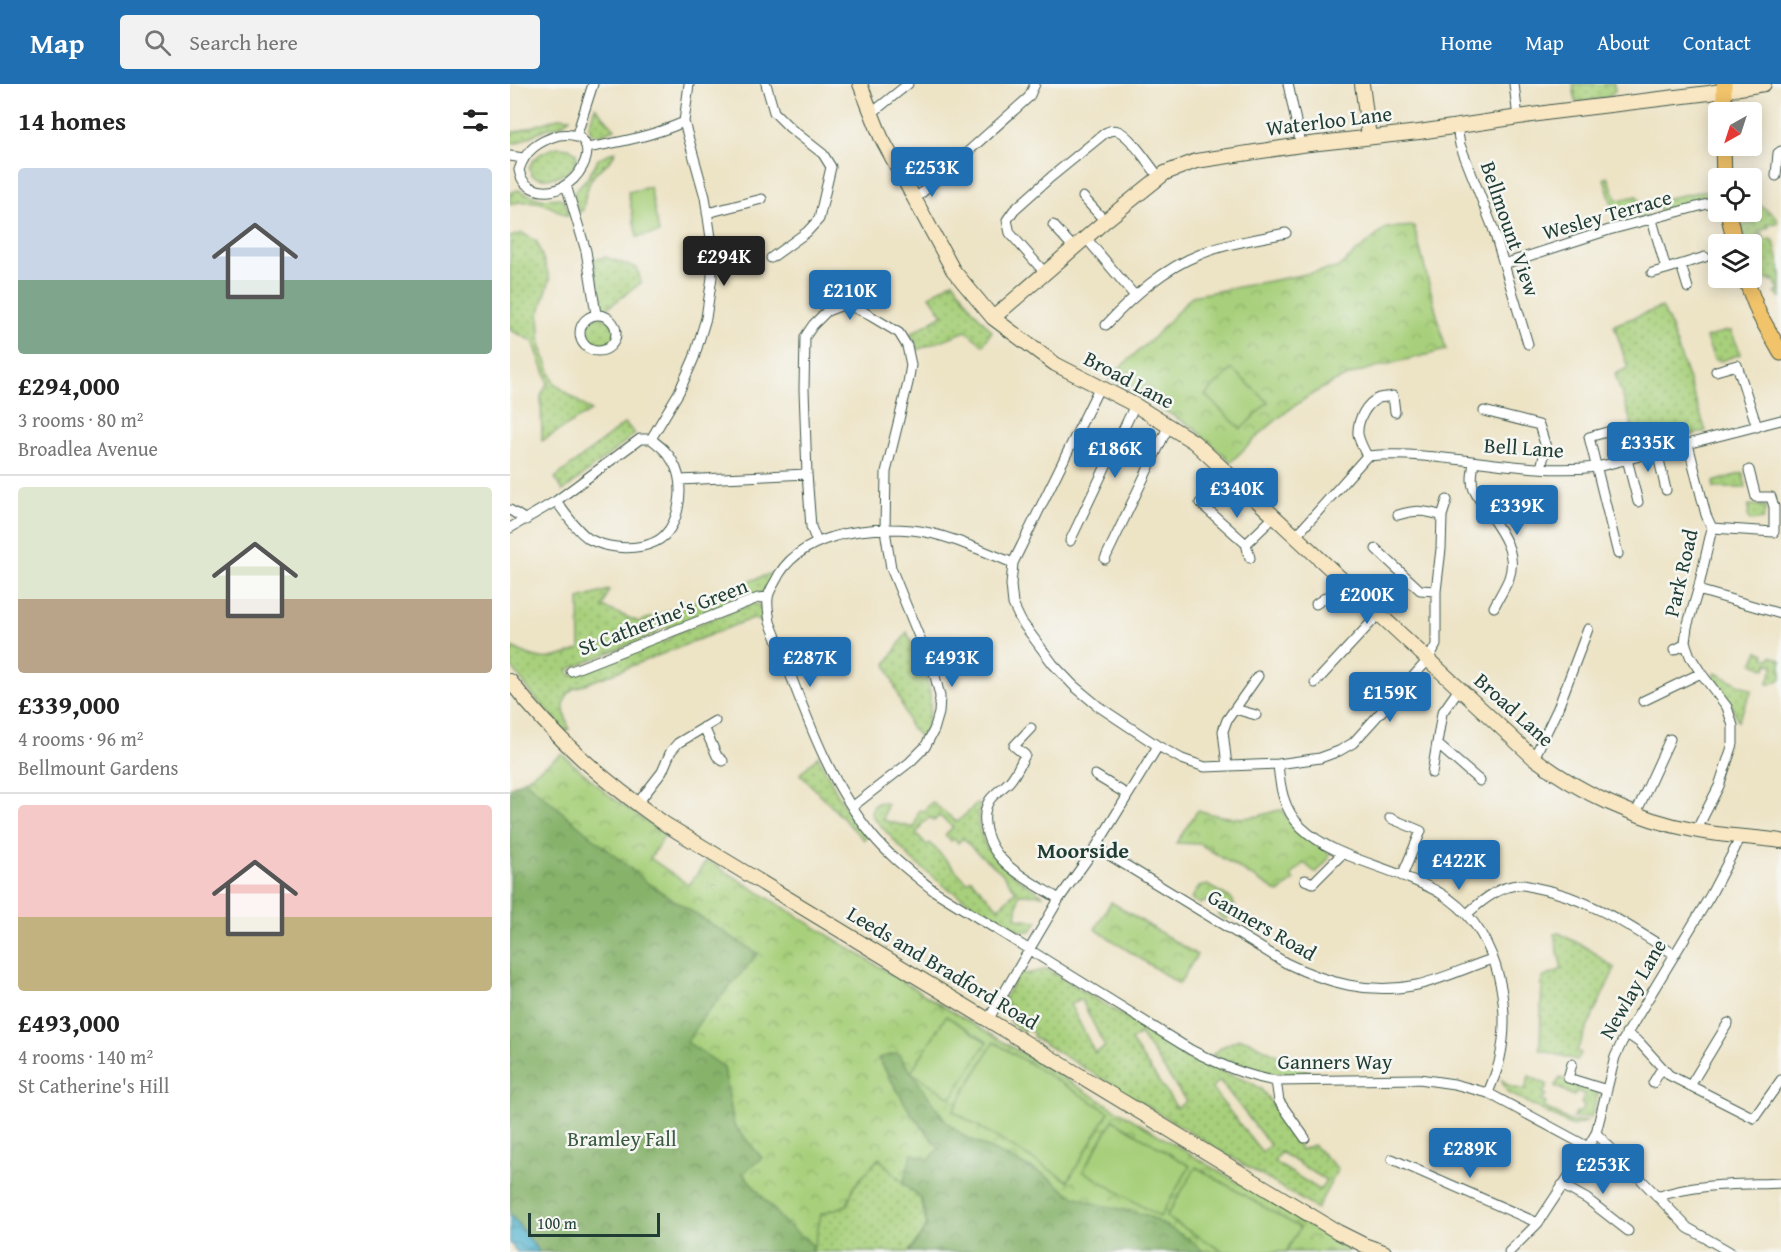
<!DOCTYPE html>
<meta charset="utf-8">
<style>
:root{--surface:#fff;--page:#f2f2f2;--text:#222;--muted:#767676;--line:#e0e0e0;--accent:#1f6fb2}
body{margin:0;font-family:"Gentium Book Plus",serif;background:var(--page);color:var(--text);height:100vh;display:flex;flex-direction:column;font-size:22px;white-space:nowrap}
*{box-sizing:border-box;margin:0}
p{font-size:20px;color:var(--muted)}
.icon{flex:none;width:33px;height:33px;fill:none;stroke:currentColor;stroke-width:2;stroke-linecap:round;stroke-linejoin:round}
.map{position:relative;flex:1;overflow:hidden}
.details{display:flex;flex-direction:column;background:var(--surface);width:510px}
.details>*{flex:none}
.needle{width:39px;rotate:219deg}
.tools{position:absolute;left:1198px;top:18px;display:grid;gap:12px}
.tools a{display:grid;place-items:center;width:54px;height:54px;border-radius:6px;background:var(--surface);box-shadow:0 3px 15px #0003;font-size:30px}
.scale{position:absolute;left:18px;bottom:15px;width:132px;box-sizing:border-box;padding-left:6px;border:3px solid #1f3d34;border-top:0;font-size:16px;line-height:21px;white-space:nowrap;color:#1f3d34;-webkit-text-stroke:4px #f6f6f2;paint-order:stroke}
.price{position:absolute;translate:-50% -51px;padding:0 14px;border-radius:6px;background:var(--accent);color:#fff;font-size:20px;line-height:39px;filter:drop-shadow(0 2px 3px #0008)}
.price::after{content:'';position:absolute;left:50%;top:36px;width:18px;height:14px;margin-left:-9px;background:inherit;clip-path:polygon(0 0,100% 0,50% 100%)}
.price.on{background:#222;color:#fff}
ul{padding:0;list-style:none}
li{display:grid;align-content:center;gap:12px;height:318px;padding:0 18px}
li+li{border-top:2px solid var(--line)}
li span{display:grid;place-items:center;height:186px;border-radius:6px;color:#555}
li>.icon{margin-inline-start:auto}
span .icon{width:108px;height:108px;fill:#fffc;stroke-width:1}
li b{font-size:26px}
h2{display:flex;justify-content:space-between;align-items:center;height:72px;padding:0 18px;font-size:26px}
header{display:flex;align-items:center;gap:36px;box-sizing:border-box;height:84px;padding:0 30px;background:var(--accent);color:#fff}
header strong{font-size:28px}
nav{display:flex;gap:33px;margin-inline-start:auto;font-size:21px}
.search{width:420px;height:54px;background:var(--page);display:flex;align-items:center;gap:15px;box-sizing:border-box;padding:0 21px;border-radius:6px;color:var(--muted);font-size:22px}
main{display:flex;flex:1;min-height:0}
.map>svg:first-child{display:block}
.grass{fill:url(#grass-dots);stroke:#648658;stroke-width:1.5;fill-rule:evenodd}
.forest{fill:url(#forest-crowns);stroke:#527850;stroke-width:1.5}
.park{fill:url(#park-crowns);stroke:#648658;stroke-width:1.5}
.pitch{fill:#a8d07b;stroke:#648658;stroke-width:1.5}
.water{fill:url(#water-waves);stroke:#387882;stroke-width:1.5}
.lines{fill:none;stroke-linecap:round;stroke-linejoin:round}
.street-casing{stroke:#3e564a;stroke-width:11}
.secondary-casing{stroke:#3e564a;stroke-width:16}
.primary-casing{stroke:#3e564a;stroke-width:17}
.street{stroke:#fff;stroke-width:9}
.secondary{stroke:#f9e7c3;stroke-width:14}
.primary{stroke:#f1c36a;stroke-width:15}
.labels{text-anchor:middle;stroke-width:5;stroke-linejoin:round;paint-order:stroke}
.street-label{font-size:21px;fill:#1f3d34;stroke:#f6f6f2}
.park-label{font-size:21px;fill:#3a5a42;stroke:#f6f6f2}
.neighbourhood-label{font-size:22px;font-weight:bold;fill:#1f3d34;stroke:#f6f6f2}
</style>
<header>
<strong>Map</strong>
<div class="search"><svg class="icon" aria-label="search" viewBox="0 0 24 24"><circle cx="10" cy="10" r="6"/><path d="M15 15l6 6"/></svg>Search here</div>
<nav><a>Home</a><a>Map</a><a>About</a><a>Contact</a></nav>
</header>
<main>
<section class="details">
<h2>14 homes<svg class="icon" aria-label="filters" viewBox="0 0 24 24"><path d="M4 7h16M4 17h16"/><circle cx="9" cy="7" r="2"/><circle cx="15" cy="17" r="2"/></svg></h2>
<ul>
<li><span style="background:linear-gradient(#c9d6e8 60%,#7fa58c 0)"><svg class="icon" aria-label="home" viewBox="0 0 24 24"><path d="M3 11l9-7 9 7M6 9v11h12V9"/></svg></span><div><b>£294,000</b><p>3 rooms · 80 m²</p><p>Broadlea Avenue</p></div></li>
<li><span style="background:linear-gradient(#dfe7d0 60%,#b9a48a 0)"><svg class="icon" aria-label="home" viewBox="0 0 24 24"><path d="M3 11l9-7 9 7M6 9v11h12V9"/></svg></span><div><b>£339,000</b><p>4 rooms · 96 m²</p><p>Bellmount Gardens</p></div></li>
<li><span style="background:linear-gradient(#f6c9c9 60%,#c2b280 0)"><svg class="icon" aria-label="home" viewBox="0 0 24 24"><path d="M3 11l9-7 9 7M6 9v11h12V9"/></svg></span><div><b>£493,000</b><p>4 rooms · 140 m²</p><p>St Catherine's Hill</p></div></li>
</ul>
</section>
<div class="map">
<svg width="1271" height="1168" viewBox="0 0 1271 1168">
<defs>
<pattern id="grass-dots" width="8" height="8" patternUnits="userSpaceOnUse" patternTransform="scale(1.5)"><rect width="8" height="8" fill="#a8d07b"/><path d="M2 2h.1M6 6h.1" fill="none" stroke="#8a6" stroke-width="1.8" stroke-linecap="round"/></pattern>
<pattern id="forest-crowns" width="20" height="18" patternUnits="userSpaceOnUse" patternTransform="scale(1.5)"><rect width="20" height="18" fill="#86b26b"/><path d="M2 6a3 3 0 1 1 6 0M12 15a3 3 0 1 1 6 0" fill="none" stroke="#6d9259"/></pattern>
<pattern id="park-crowns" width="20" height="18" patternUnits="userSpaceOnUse" patternTransform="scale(1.5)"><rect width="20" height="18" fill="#a8d07b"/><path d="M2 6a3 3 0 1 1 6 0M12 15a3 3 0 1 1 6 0" fill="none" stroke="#8a6"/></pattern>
<pattern id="water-waves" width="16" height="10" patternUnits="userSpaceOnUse" patternTransform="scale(1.5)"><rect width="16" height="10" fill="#50b2cf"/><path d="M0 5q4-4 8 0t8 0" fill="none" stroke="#4292a9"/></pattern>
</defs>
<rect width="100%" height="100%" fill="#f6f6f2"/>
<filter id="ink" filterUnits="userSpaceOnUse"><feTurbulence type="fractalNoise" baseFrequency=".0167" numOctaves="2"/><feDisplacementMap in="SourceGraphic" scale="12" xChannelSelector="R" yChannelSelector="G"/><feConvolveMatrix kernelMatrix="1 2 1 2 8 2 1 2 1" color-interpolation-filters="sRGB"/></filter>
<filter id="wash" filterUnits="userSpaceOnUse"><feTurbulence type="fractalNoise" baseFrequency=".008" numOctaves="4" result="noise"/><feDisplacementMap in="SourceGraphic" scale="24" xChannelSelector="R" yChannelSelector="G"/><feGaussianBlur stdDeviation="1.35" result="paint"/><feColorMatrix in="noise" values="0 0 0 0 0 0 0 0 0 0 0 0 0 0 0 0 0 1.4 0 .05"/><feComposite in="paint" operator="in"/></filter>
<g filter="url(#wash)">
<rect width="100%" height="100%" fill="#ede3c5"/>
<path class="grass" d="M 1063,0 L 1104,0 L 1105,7 L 1099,13 L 1066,19 Z
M 85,23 L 105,45 L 89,51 L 81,49 L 79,41 Z
M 51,33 L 60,34 L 50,42 L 35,45 L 7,59 L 0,58 L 0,48 L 6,48 Z
M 48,63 L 59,64 L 66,69 C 71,90 37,100 22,91 L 19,83 C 25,71 35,66 48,63 Z
M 105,67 C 102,80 94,80 86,89 C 77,99 75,113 73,126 L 69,128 L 63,113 L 65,107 L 78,93 L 89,74 Z
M 1098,93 L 1107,116 L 1127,112 L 1137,132 L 1108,140 L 1094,95 Z
M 1209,104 L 1202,112 L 1150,128 L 1147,116 Z
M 8,106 L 30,115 L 50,114 L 55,119 L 59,130 L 57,132 C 35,119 26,114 0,120 L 0,109 Z
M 1242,116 L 1266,132 L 1268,139 L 1257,140 L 1259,143 L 1248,148 L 1246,161 L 1242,167 L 1242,160 L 1236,160 L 1231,142 L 1246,137 L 1245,129 L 1242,127 Z
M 12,149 L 27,158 L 40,195 L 29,231 L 31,263 L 44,299 L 81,327 L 32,357 L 31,312 L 38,298 L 23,257 L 0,246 L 0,153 Z
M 1251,149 L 1255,156 L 1262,155 L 1264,157 L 1271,188 L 1271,214 L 1265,209 L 1269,207 L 1264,196 L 1261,197 L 1260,194 L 1248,199 L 1242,181 L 1242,172 L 1248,166 Z
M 95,173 L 127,184 L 131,199 L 96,225 L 91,219 L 83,176 Z
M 443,197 L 464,227 L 482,247 L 473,261 L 456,247 L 407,266 L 405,257 L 400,250 L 433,231 L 420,212 Z
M 1152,223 L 1159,238 L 1196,347 L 1130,365 L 1105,290 L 1118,284 L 1104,241 Z
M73 249a16 16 0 1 1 32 0a16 16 0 1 1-32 0Z
M 1216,247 L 1221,247 L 1231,270 L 1211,277 L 1204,275 L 1196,254 Z
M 115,339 L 125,350 L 53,407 L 45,394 Z
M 1233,389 L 1236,404 L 1204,404 L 1203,398 Z
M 1239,421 L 1256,422 L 1253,435 L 1241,437 L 1238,434 Z
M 267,487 L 258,505 L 255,507 L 161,544 L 151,543 L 145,550 L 57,586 L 61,592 L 148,556 L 155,558 L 160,555 L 163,550 L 241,520 L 249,521 L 255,526 L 257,541 L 243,534 L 63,605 C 48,618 55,629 59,645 L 56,648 L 25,614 L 0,581 L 0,562 C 30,578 39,578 70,565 L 69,515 L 99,506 L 93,523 L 129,538 Z
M 397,548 C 414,586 432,614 411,654 L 400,642 L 376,580 Z
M 1248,567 L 1255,570 L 1254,573 L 1260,575 L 1261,572 L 1271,576 L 1271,595 L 1261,600 L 1257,600 L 1264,582 L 1258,579 L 1256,585 L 1243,579 Z
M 1205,589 L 1242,606 L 1228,637 L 1219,615 L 1203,594 Z
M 308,672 L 336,726 L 357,753 L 354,756 L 290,690 Z
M 371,718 L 377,720 L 373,736 L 404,744 L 409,726 L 414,727 L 422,718 L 447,738 L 468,719 L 470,721 C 459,765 503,791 533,811 L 509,810 L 506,834 L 528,837 L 521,847 L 506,847 L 437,804 L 402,776 L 363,733 L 361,727 L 365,720 ZM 429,732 L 443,743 L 435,751 L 441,757 L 444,755 L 448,759 L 453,754 L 464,766 L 491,788 L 506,807 L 488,824 L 461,795 L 457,798 L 420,759 L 417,761 L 406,749 L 411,744 L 410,742 L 420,733 L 424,737 Z
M 697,801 L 722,815 L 725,823 L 716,836 L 708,831 C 711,823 705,818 697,817 L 690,820 L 681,815 L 689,803 Z
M 1049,849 C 1062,857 1079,863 1090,873 C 1096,878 1098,881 1105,884 L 1067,966 L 1071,969 L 1067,976 L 1030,966 L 1032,894 L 1052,885 L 1044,850 Z
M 537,885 L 671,967 L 676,974 L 685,975 L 699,983 L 740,998 L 751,1005 L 783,1047 L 781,1051 L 791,1066 L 803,1061 L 828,1085 L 807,1125 L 523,953 L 524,950 L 516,944 L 513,947 L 501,940 L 497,919 L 493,916 L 511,886 L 516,890 ZM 571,915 L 595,963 L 585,969 L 560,920 ZM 630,950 L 676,1017 L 667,1024 L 621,957 ZM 710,997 L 760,1061 L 752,1068 L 701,1004 ZM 770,1068 L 816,1096 L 810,1106 L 764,1078 Z
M 729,955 L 737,956 L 803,989 L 803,991 C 767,993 735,987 702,971 L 712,963 Z
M 1019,992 L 1038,1001 L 1033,1009 L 1036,1011 L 1032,1017 L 1036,1019 L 1034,1023 L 1061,1038 L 1078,1037 L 1062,1042 L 997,1008 L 992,996 L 1001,1003 L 1015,1006 Z
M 1050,994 L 1089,1007 L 1081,1033 L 1063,1034 L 1067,1028 L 1070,1029 L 1074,1022 L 1071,1019 L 1075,1011 L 1067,1007 L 1064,1012 L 1045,1002 Z
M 369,1074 L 411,1115 L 417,1142 L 399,1168 L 302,1168 L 311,1130 L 337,1121 L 344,1102 Z"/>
<path class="forest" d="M 14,696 L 139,800 L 248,870 L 190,937 L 177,958 L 214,983 L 224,1041 L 252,1074 L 233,1089 L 273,1137 L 304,1162 L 302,1168 L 29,1168 L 0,1130 L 0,704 Z
M 388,969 L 436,1037 L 454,1052 L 535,1091 L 561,1110 L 584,1119 L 637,1131 L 681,1156 L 694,1168 L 399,1168 L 417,1142 L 411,1115 L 393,1099 L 402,1069 L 429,1064 L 400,1028 L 368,973 Z"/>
<path class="park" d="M 904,142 L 936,266 C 906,274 873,280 843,290 C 794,308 756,343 721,378 L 681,342 L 598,294 L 642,255 L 682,212 L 827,184 L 876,144 Z
M 52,670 L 100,712 L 155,751 L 140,774 L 179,801 L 197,776 L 431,921 L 839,1165 L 837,1168 L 694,1168 L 681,1156 L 637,1131 L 584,1119 L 560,1110 L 535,1091 L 454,1052 L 436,1037 L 388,969 L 368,974 L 400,1028 L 429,1064 L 419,1076 L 402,1069 L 393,1099 L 369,1074 L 344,1102 L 337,1121 L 311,1130 L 304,1162 L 273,1137 L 233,1089 L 252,1074 L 224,1041 L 214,983 L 177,958 L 190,937 L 248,870 L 139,800 L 14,696 Z
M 688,726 C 708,733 728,736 749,732 C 757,730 765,726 772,726 L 786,745 L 818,768 L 819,774 L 806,789 L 794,779 L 781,792 L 784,796 L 769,809 L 690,760 L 666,759 Z
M 601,818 L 687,871 L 669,900 L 585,845 Z"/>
<path class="pitch" d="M 140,103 L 149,149 L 127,153 L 118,108 Z
M 722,285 L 758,318 L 731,345 L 695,311 Z
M 436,932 L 477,958 L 441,1014 L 401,988 Z
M 484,958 L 599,1028 L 558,1097 L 443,1027 Z
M 603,1036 L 680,1082 L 650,1133 L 573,1087 Z
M 686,1083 L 790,1144 L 776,1168 L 714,1168 L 656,1133 Z"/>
<path class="water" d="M 0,1130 L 29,1168 L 7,1168 L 0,1159 Z"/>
</g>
<g filter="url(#ink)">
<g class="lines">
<g class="street-casing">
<path id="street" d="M 256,0 L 264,28 L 280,44 L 313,70 L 321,83 L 309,135 L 297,148 L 261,174
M 778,0 L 791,61
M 1004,0 L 1008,34
M 362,29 L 398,0
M 947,43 L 950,61 L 983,144 L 1018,260
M 49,51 C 106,44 64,124 22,104 C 14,100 11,95 9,86 C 15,66 29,57 49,51 Z
M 66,53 L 83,0
M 77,64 C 111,58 142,52 174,38
M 0,72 L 13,74
M 1266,92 L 1268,69 L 1271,67
M 56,101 L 76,167 L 86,230
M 573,113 L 595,137
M 405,115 L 519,13 L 525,0
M 197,129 L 252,115
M 1142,136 L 1156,185 L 1195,173
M 543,141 L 564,164
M 576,154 L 625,212
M 994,180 L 1099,146 L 1209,117
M 1171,181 L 1178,204
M 535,189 L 500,149 L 497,136 L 504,126 L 541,93 L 595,49 C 599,47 603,45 608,47 C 621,52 640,82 649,93
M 1142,189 L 1156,185
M70 249a18 18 0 1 1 36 0a18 18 0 1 1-36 0Z
M 596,241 C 623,212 654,184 691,170 C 718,159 748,155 776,149
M 1206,287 L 1227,281 L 1247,343
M 590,302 L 503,479 L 501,501 L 503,520 L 511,537 L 543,580 L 564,602 L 588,622 L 648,662 L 672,675 L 695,683 L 768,680 L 810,674 L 829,667 L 843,659 L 918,576 L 926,561 L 926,507 L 931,465 L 932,432 C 915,426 905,426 888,431
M 974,327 L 1029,341 L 1036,363 L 1031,384
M 130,355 L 141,355 C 150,362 158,368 163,378 C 175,398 171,435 154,452 C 142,463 121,465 106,463 C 97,462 87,459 79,455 C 65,445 56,430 46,417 Z
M 141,355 L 169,308 L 184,274 L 196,234 L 202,193 L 201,154 L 195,113 L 174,38 L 179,0
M 1178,360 L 1196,431 L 1202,444 L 1188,506 L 1177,543 L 1175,558 L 1180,572 L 1191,589 L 1217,623 L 1223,642 L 1223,660 L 1209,702 L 1186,747
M 1147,367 L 1156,406
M 857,372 C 854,366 849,357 848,350 C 847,337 856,319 869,314 C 873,313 879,313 883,312 L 885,328
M 1117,375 L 1128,418
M 964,378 C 963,387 960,397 964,406 C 976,432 1011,460 999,494 C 995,504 989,513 984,523
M 170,396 L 297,390
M 690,419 L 736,460 L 764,433
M 0,426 L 16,436
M 932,432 L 937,416
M 0,444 L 46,417
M 1202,444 L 1264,448 L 1264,423 L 1261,413 L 1246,413 L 1239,386
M 786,452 L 857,372 C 934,365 1010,392 1087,383 L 1271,336
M 560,457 L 625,321
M 307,458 L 301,443 L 297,390 L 294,305 L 295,253 L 303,241 L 317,227 L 330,222 L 342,223 L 354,228 L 389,249 L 397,262 L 401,281 L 398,299 L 376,388 L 375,446 L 381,484 L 425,592 L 430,612 L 429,629 L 424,646 L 415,663 L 400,678 L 342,723
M 736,460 L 740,474
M 866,465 L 910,506 L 926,507
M 1108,470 L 1079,353 L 1115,343
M 595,475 L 659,341
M 503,479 C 473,467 434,449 402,446 C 355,442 287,450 265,498 C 262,503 258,509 258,515 C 257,522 259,530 260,538 C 289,609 312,690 362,751 C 379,772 402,789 423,806 L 681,966 C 709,980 735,992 766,997 L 909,995 L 944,1000 L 978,1009 L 1078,1063
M 1188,506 L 1271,530
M 806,520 L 835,500
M 1164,566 L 1176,560
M 61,587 L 248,514 L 258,513
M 805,599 L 869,530
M 1133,617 L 1191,589
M 725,625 L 746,631
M 194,643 L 207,672 L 213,677
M 521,644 L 504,662 L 515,671 C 510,680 506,691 499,698 C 492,705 483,710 479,717 C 475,724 474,732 475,740 C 479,779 519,796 549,815
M 927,660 L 970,697
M 1024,674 L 1048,624 L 1078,545
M 768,680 C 770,703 773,725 791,743 C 818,769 859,778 893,792 C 905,797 919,802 930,809 C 985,841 1003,916 990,974 C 988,986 982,998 978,1009
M 717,682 L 713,647 L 717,636 L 748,592
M 922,689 L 932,629 L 949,605
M 585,691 L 618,711
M 127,720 L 152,688 L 161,667 L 168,659 L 205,637
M 1126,729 L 1160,655
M 880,734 L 911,747 L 892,792
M 586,763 L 776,879 C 817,899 860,911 907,901 C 933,895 958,883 982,875
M 795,796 L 803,799 L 833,769
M 957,830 C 970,818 989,802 1008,801 C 1014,800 1021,803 1027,804 C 1077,813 1121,843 1164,870
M 478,936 L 549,815 L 586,763 L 648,662
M 1116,949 L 1130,959 L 1159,991 L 1244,1034 L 1271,996
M 1062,980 L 1058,994 L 1097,1006
M 766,997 L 769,1017 L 795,1054
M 1143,999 L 1152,984
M 1180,1002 L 1218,939
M 1086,1049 L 1178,1144 L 1220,1168
M 882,1075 L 1028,1139
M 1052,1101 L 1077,1115 L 1118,1147
M 1147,1113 C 1188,1099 1228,1101 1271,1099
M 999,1168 L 1028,1139 L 1078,1063 L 1086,1049 L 1105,973 L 1112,958 L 1200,812 L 1231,753"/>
</g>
<g class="secondary-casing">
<path id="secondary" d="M 350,0 L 371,53 L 443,186 L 483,234 L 545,280 L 625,321 L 684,358 L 1024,674 C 1070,709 1126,735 1183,746 C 1212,752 1242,753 1271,757
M 852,0 L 859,53
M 483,234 L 595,137 L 655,89 L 686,77 L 791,61 L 909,48 L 1042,28 L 1199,9 L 1254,0
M 0,597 C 46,656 94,697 155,740 L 828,1148 L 854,1161 L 874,1168"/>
</g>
<g class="primary-casing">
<path id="primary" d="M 1214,28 L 1214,0
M 1213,62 L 1214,94
M 1218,128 L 1225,160
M 1235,194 L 1249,230 L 1271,269"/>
</g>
<use href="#street" class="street"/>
<use href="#secondary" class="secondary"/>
<use href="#primary" class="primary"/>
</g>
</g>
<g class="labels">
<g class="street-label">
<text transform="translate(819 37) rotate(-7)" y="7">Waterloo Lane</text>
<text transform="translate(1097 131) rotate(-16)" y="7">Wesley Terrace</text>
<text transform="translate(1000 145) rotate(71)" y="7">Bellmount View</text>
<text transform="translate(619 296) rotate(28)" y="7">Broad Lane</text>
<text transform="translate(1014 364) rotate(4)" y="7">Bell Lane</text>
<text transform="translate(1171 489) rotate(-77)" y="7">Park Road</text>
<text transform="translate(153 533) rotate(-21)" y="7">St Catherine's Green</text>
<text transform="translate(1004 626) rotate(42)" y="7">Broad Lane</text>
<text transform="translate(752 841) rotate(30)" y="7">Ganners Road</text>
<text transform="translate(433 884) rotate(31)" y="7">Leeds and Bradford Road</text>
<text transform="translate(1123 905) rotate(-60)" y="7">Newlay Lane</text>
<text x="825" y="985">Ganners Way</text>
</g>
<g class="park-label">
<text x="112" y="1062">Bramley Fall</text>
</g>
<g class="neighbourhood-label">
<text x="573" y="774">Moorside</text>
</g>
</g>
</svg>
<div class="tools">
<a><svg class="needle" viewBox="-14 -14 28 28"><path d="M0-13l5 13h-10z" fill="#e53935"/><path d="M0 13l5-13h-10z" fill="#767676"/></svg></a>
<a><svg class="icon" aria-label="locate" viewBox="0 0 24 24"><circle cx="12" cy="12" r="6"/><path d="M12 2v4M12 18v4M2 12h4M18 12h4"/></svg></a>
<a><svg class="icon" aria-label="layers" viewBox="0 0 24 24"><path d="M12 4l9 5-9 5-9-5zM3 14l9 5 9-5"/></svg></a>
</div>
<div class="scale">100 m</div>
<b class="price" style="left:422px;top:114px">£253K</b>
<b class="price on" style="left:214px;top:203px">£294K</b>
<b class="price" style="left:340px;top:237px">£210K</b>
<b class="price" style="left:1138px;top:389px">£335K</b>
<b class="price" style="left:605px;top:395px">£186K</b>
<b class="price" style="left:727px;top:435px">£340K</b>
<b class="price" style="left:1007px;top:452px">£339K</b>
<b class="price" style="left:857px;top:541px">£200K</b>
<b class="price" style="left:300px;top:604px">£287K</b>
<b class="price" style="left:442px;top:604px">£493K</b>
<b class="price" style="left:880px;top:639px">£159K</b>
<b class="price" style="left:949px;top:807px">£422K</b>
<b class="price" style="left:960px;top:1095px">£289K</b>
<b class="price" style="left:1093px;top:1111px">£253K</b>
</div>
</main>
